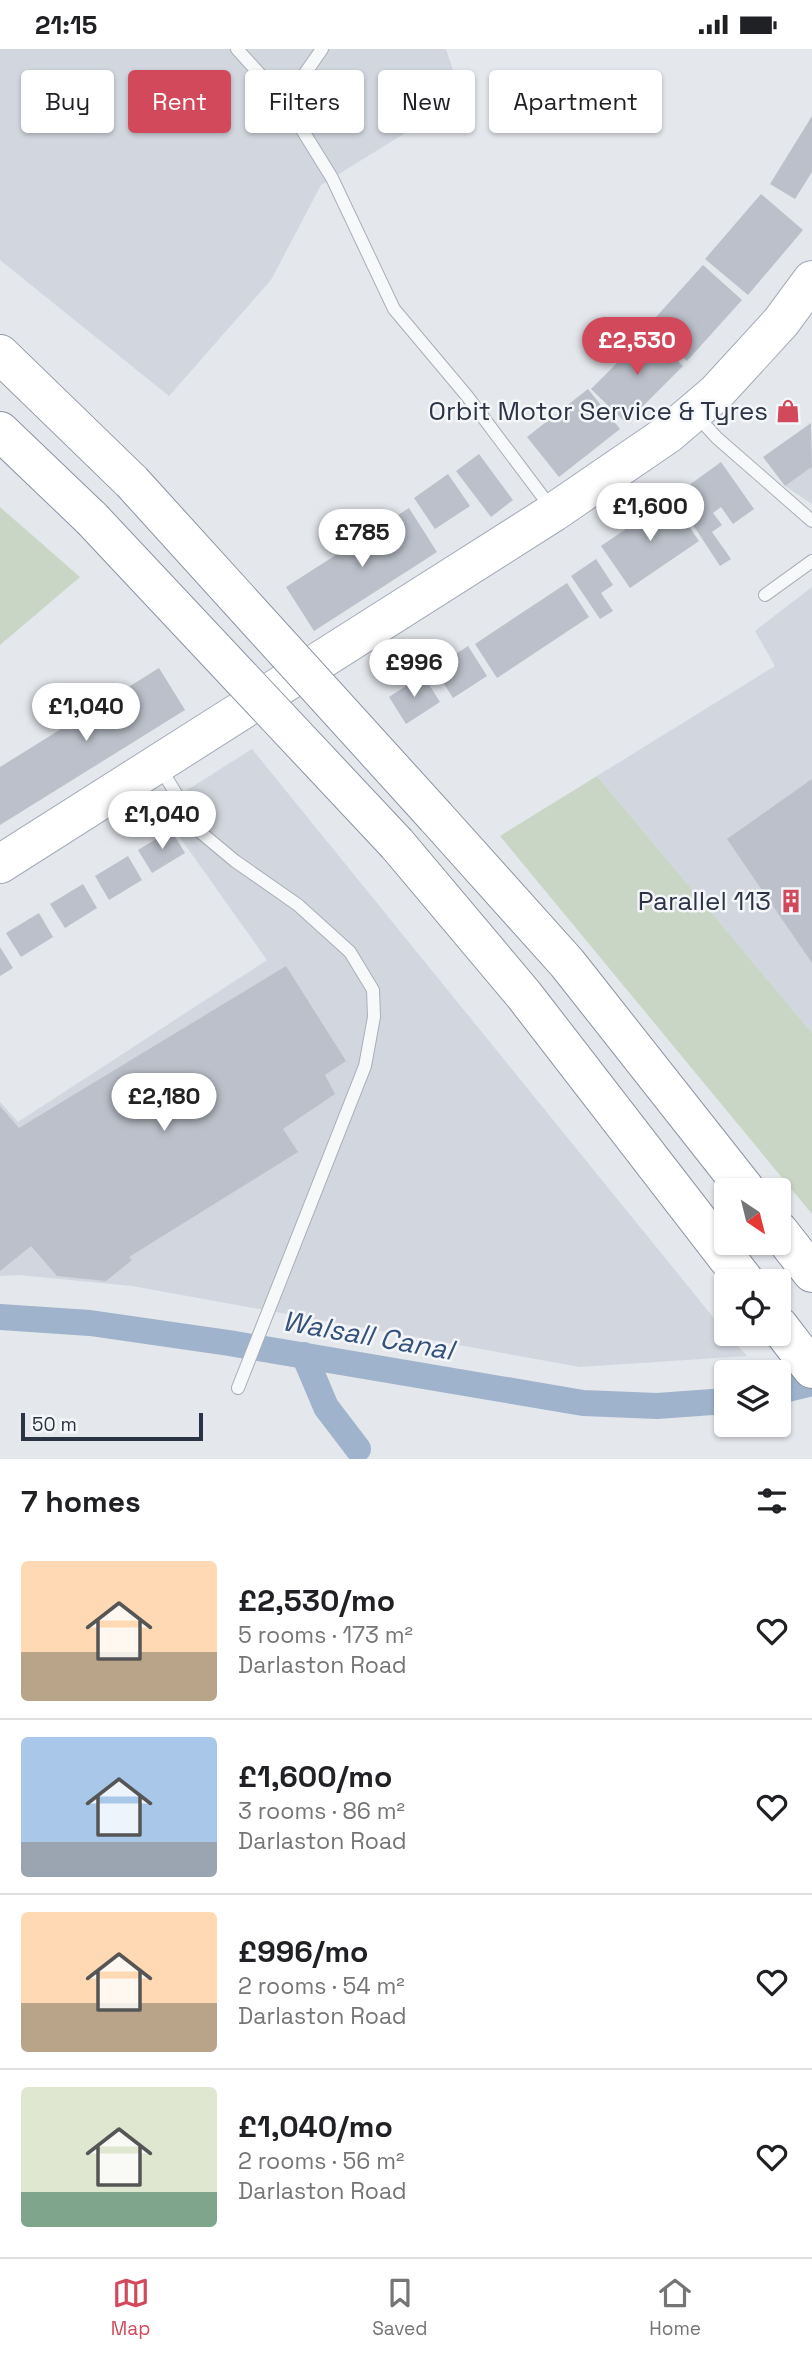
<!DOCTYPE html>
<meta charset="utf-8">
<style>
:root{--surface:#fff;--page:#f6f6f6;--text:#202124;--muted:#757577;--line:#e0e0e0;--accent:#d1495b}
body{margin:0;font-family:"Space Grotesk",sans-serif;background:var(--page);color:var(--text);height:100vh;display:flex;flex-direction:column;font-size:26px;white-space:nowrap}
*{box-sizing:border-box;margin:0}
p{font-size:23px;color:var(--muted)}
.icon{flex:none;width:38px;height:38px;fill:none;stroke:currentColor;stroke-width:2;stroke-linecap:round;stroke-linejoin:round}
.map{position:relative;height:1410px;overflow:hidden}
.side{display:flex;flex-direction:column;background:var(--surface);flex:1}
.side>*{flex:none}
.guide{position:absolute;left:21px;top:21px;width:770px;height:63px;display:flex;gap:14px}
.needle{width:46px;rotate:145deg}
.tools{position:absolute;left:714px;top:1129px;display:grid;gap:14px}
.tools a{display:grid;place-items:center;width:77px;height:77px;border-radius:7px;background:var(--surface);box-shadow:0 2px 5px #0004;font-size:35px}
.scale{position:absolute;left:21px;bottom:18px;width:182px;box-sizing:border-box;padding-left:7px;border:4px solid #2b3445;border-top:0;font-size:19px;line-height:24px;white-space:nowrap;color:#2b3445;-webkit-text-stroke:5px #f4f6f9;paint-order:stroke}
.price{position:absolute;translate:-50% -60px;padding:0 16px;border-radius:24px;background:#fff;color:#222;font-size:23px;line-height:46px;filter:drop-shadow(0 2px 4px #0008)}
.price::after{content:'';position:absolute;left:50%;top:42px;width:21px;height:16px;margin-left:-10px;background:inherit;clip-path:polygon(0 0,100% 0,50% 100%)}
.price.on{background:var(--accent);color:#fff}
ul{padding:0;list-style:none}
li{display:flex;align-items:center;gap:21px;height:175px;padding:0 21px}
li+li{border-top:2px solid var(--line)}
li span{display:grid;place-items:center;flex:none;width:196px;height:140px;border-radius:7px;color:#555}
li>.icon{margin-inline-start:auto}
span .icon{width:84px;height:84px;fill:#fffc;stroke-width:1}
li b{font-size:30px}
h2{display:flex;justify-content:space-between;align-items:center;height:84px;padding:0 21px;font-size:30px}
.pill{padding:0 24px;border-radius:7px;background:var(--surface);box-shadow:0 2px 5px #0004;font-size:24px;line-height:63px}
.pill.on{background:var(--accent);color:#fff}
.status{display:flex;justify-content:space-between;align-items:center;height:49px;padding:0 35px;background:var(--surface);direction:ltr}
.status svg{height:19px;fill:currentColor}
.menu{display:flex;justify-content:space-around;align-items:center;height:98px;border-top:2px solid var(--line);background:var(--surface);font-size:19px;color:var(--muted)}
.menu a{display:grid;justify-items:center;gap:4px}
.menu .on{color:var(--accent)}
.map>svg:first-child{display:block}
.built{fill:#d2d6de}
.green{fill:#c9d6c5}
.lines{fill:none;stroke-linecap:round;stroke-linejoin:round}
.canal{stroke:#9fb4cc;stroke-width:26}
.building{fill:#bbc0ca}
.lane-casing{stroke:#a9aeb7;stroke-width:14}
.primary-casing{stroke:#a3abb8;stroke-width:40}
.highway-casing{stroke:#8b94a3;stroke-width:40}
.lane{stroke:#f7f8fa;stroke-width:12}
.primary{stroke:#fff;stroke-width:38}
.highway{stroke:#fff;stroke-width:38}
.highway-bridge-casing{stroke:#8b94a3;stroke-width:40;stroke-linecap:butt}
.highway-bridge{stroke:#fff;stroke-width:38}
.labels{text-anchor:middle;stroke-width:5;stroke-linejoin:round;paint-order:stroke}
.poi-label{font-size:26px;fill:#2b3445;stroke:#f4f6f9;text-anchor:end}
.water-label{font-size:28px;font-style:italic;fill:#34527a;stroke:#f4f6f9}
</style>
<div class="status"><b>21:15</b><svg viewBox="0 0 49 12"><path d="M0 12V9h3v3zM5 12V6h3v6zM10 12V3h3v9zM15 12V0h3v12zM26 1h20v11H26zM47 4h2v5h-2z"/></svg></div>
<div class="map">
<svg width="812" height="1410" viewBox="0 0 812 1410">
<rect width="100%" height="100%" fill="#e4e7ec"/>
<path class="built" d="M 0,0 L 446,0 L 462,49 L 321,136 L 271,231 L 169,347 L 0,211 Z
M 812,418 L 812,455 L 785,437 Z
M 812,538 L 812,984 L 597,727 L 775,617 L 755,582 Z
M 252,700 L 726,1284 L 747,1307 L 580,1318 L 132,1237 L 19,1226 L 0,1227 L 0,1053 L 18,1073 L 267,911 L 159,759 Z"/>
<path class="green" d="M 0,458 L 80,528 L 0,596 Z
M 597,727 L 812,984 L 812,1165 L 500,787 Z"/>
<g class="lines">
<path class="canal" d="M 0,1268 L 90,1274 L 229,1294 L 583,1354 L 657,1357 L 726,1352
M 304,1306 L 326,1358 L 358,1400
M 779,1342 L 812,1334"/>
</g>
<path class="building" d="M 812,67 L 812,123 L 795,150 L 770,135 Z
M 761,145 L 803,181 L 748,246 L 705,210 Z
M 703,216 L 742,251 L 687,312 L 648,277 Z
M 648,283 L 683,317 L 626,374 L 591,340 Z
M 588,340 L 620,380 L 559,428 L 527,388 Z
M 811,374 L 812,418 L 785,437 L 763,408 Z
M 479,405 L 513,451 L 491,468 L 456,422 Z
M 721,413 L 754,460 L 733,475 L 721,458 L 713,464 L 722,476 L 712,483 L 731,510 L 720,517 L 674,447 Z
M 448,425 L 470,457 L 435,480 L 414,449 Z
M 670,450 L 699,492 L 630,539 L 601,497 Z
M 409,459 L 437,503 L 314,582 L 286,538 Z
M 596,510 L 613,536 L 601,544 L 613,562 L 600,570 L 571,527 Z
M 567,534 L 589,568 L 497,629 L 475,595 Z
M 468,597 L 487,627 L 453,649 L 434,619 Z
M 159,619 L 185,661 L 0,776 L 0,718 Z
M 423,626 L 440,653 L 406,675 L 389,648 Z
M 812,730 L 812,914 L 727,790 Z
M 171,781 L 185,804 L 152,824 L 138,801 Z
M 128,807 L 142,831 L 109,851 L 95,827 Z
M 83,835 L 97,859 L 65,879 L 50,855 Z
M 39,864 L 53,888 L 21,908 L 6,884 Z
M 0,898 L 13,919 L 0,927 Z
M 286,917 L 346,1012 L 325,1026 L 335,1045 L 283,1080 L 298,1103 L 129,1208 L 132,1211 L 106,1232 L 57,1227 L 31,1197 L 0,1222 L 0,1057 L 19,1079 Z"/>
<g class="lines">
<g class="lane-casing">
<path id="lane" d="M 237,0 L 285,53 L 332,129 L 394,260 L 467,347 L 552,460
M 285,53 L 322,0
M 695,365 L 717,389 L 812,472
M 765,546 L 812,512
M 159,717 L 199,782 L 235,812 L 298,856 L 350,903 L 373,941 L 374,968 L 365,1017 L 238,1339"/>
</g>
<g class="primary-casing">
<path id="primary" d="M 0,815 L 554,463 L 668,385 L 716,344 L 781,273 L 812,231"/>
</g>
<g class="highway-casing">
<path id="highway" d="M 0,305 L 132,433
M 0,382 L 92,470
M 436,768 L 567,914 L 746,1141
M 397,795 L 524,946 L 745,1232
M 779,1182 L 812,1224
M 779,1277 L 812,1320"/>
</g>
<use href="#lane" class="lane"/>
<use href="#primary" class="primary"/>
<use href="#highway" class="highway"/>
<g class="highway-bridge-casing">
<path id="highway-bridge" d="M 132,433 L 436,768
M 92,470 L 397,795"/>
</g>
<use href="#highway-bridge" class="highway-bridge"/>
</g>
<defs>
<g id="shop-bare" transform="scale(1.89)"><path d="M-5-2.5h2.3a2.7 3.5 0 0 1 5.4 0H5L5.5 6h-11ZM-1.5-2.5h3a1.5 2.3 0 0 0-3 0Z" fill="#d1495b" stroke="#f4f6f9" stroke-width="2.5" paint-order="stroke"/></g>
<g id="building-bare" transform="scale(1.89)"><path d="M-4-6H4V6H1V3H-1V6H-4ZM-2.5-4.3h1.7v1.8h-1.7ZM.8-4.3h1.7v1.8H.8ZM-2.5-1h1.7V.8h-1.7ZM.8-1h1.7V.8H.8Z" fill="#d1495b" stroke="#f4f6f9" stroke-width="2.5" paint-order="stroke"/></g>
</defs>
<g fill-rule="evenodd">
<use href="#shop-bare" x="788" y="362"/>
<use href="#building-bare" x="791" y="852"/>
</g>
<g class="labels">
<g class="poi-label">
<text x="768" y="371">Orbit Motor Service &amp; Tyres</text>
<text x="771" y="861">Parallel 113</text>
</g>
<g class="water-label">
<text transform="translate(368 1286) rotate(10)" y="10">Walsall Canal</text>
</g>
</g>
</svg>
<div class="tools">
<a><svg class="needle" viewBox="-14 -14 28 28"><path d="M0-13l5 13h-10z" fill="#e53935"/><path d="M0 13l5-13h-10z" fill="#757577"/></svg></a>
<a><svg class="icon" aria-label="locate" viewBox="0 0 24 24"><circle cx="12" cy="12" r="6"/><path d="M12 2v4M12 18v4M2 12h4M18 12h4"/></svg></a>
<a><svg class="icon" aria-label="layers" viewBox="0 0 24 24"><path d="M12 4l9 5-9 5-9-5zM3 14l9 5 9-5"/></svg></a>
</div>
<div class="scale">50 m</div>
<b class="price on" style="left:637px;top:328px">£2,530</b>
<b class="price" style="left:650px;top:494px">£1,600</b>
<b class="price" style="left:362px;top:520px">£785</b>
<b class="price" style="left:414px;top:650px">£996</b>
<b class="price" style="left:86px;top:694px">£1,040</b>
<b class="price" style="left:162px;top:802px">£1,040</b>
<b class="price" style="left:164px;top:1084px">£2,180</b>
<div class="guide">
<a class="pill">Buy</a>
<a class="pill on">Rent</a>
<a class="pill">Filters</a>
<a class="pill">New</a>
<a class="pill">Apartment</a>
</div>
</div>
<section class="side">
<h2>7 homes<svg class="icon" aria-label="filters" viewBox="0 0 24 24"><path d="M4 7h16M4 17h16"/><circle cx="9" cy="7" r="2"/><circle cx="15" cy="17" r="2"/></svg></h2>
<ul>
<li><span style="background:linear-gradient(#ffd9b3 65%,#b9a48a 0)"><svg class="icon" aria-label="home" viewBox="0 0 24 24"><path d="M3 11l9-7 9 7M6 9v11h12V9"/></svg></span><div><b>£2,530/mo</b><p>5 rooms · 173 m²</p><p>Darlaston Road</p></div><svg class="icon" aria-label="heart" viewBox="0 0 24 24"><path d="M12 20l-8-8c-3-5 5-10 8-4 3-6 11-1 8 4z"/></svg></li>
<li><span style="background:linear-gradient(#a9c7e8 75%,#9aa5b1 0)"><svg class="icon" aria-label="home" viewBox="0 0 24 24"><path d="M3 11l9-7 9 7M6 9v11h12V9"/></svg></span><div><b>£1,600/mo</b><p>3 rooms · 86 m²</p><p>Darlaston Road</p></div><svg class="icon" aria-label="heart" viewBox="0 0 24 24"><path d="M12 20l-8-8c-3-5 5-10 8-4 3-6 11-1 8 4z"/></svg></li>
<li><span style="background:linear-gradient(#ffd9b3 65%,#b9a48a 0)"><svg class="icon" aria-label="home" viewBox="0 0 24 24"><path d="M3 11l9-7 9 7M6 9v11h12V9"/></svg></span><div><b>£996/mo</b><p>2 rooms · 54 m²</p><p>Darlaston Road</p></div><svg class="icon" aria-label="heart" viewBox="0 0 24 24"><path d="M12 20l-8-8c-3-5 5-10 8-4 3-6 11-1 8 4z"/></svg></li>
<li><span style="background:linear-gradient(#dfe7d0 75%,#7fa58c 0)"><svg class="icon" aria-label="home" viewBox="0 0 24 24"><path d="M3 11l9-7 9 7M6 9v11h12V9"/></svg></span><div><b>£1,040/mo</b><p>2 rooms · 56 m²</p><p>Darlaston Road</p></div><svg class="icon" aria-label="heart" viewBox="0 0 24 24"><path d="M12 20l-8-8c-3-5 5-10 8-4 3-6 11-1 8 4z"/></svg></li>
</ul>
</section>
<nav class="menu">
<a class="on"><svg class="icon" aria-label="map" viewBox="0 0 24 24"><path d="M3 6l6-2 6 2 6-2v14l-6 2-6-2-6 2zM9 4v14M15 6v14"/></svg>Map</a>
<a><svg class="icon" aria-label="saved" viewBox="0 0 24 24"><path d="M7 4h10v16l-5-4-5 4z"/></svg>Saved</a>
<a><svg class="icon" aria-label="home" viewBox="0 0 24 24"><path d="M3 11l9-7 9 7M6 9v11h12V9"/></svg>Home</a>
</nav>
